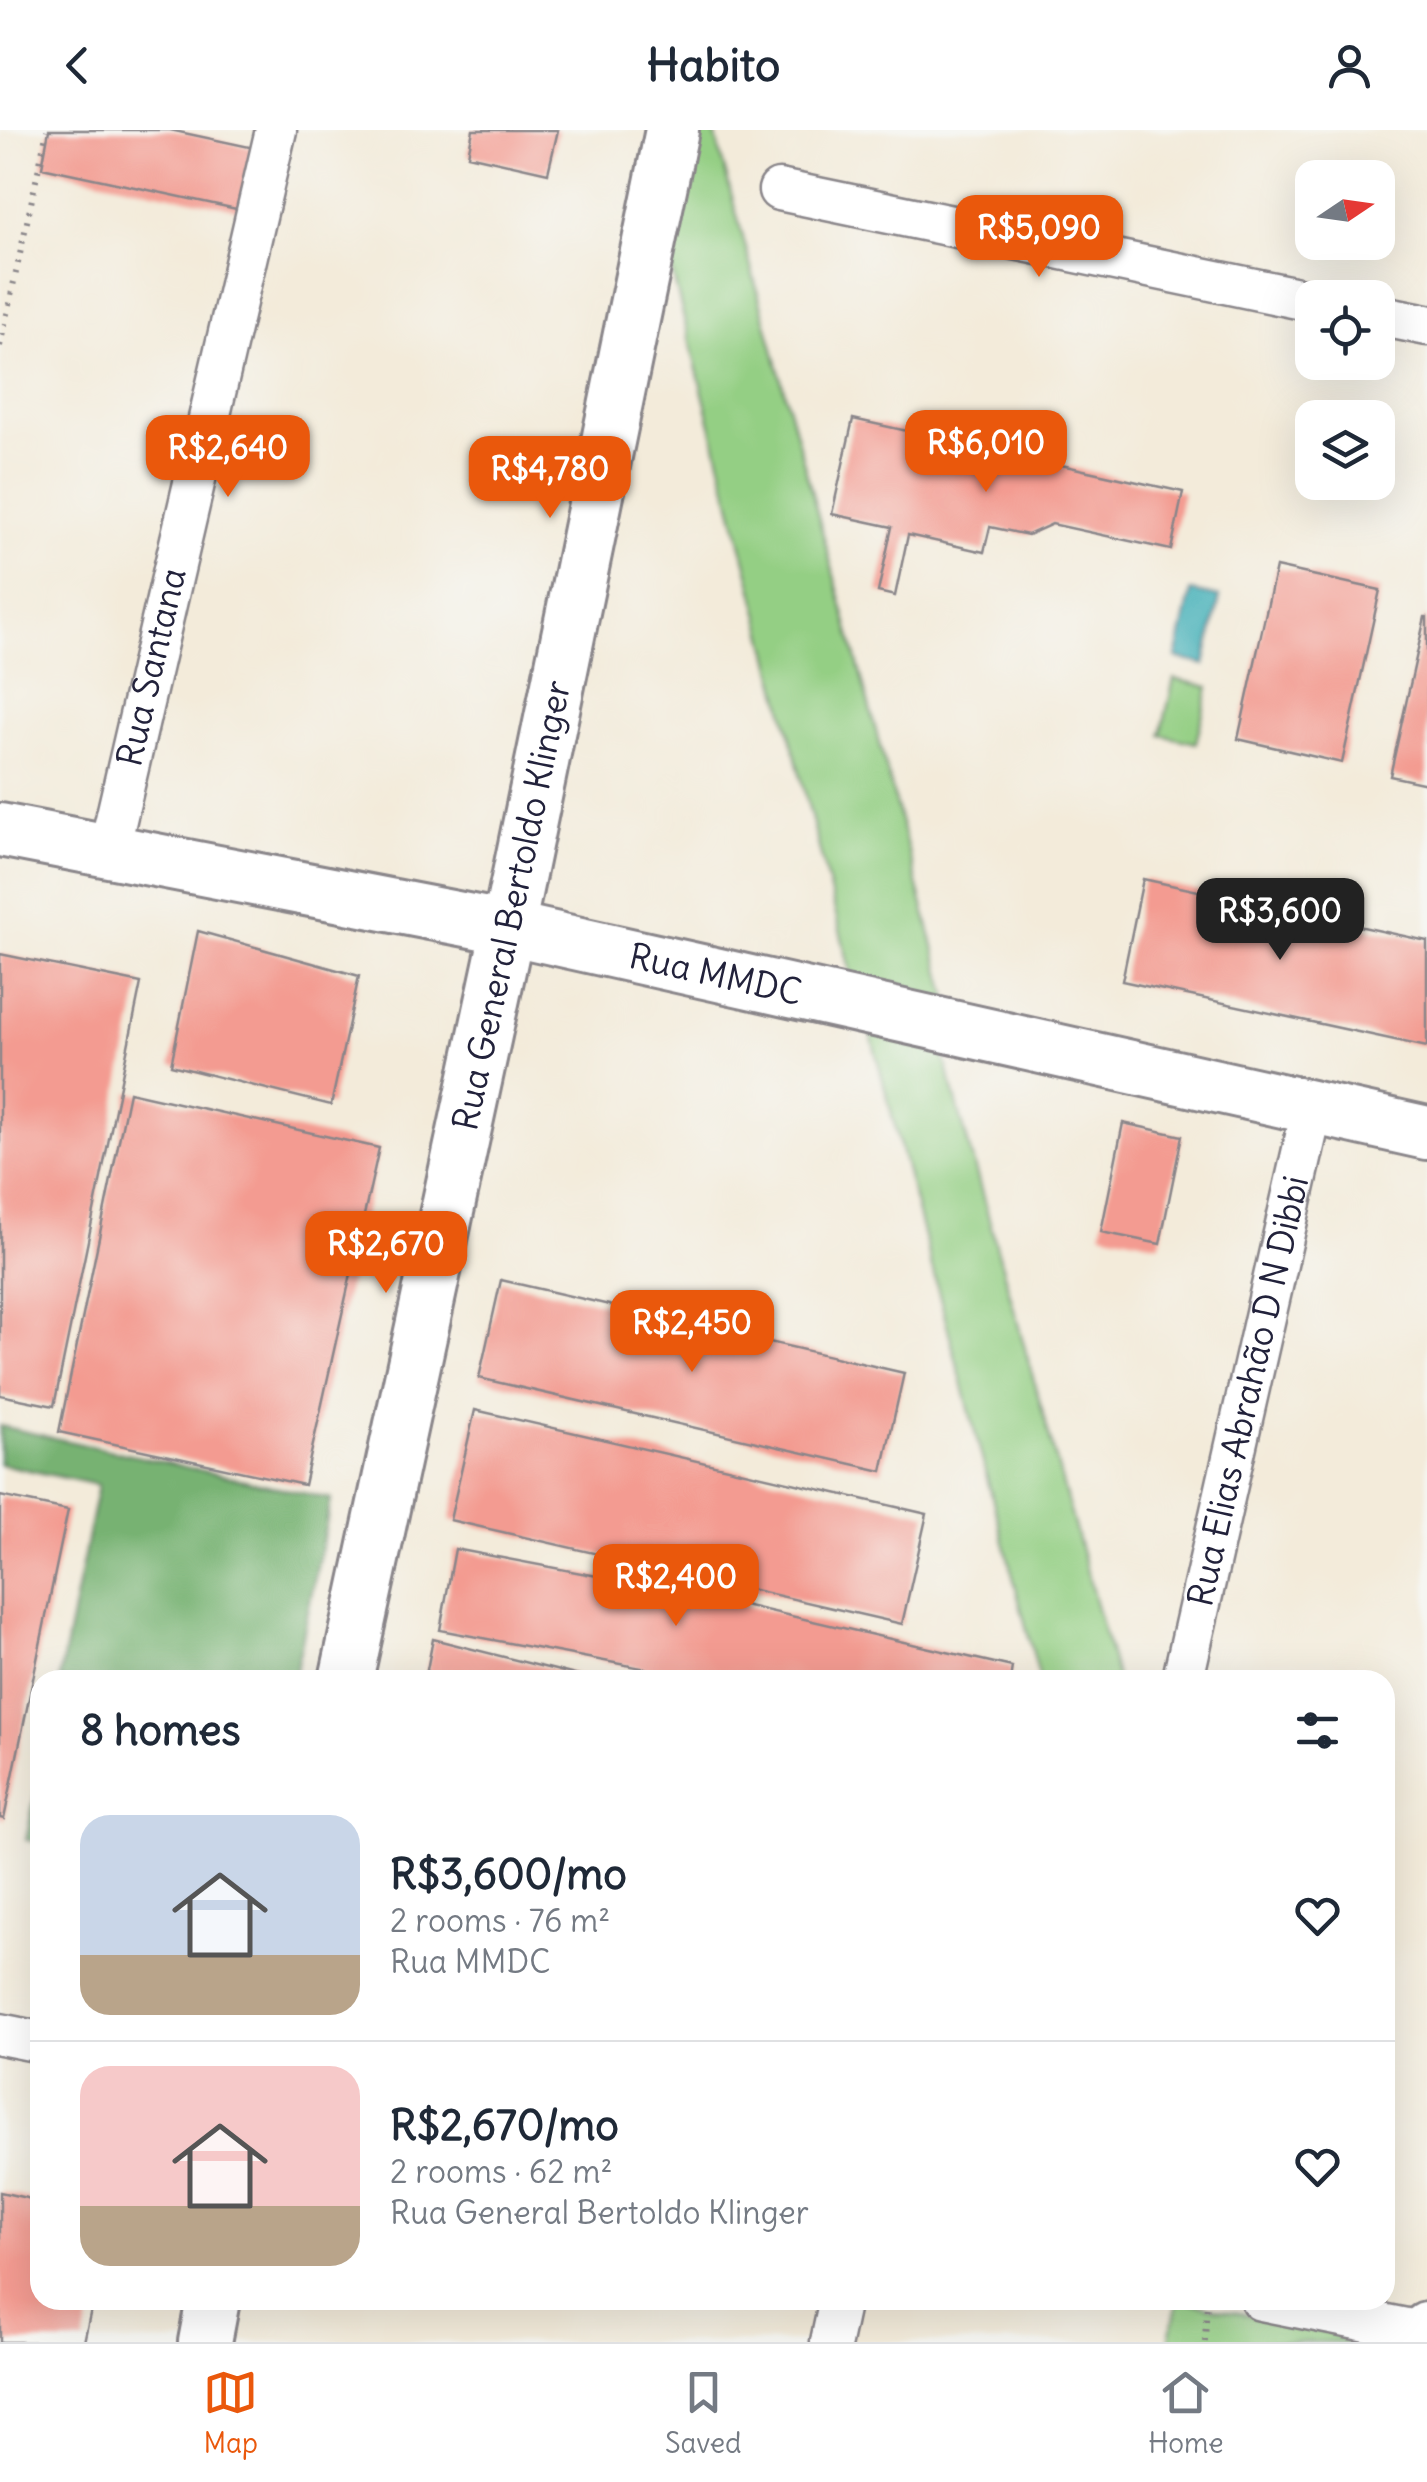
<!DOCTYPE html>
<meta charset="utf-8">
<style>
:root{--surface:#fff;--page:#f2f2f3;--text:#1f2937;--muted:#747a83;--line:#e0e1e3;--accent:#ea580c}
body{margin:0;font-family:Delius,sans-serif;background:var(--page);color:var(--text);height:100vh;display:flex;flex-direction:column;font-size:38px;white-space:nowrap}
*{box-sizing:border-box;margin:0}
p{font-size:32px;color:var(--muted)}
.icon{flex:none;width:55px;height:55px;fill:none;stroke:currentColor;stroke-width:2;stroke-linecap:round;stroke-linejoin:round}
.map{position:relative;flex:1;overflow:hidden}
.details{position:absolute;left:30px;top:1540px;width:1365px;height:640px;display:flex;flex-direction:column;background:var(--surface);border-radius:30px;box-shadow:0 10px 40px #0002}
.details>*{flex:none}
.needle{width:65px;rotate:77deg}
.controls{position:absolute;left:1295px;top:30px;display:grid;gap:20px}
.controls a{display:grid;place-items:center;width:100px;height:100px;border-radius:20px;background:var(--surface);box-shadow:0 10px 40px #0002;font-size:50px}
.price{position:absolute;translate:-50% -85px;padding:0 22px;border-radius:20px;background:var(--accent);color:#fff;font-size:32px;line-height:65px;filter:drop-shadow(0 2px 5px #0008)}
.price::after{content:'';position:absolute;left:50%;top:60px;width:30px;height:22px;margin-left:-15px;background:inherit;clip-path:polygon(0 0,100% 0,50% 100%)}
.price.selected{background:#222;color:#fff}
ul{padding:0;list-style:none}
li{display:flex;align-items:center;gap:30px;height:250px;padding:0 50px}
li+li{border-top:2px solid var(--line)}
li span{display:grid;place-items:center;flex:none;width:280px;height:200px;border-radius:30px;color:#555}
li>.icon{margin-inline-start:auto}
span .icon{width:120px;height:120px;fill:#fffc;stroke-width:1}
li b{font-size:42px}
h2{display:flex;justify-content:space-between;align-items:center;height:120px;padding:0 50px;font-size:42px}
header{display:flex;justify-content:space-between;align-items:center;height:130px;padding:0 50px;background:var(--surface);font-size:45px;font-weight:700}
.dock{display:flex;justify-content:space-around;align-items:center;height:140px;border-top:2px solid var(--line);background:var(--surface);font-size:28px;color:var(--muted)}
.dock a{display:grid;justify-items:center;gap:5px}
.dock .selected{color:var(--accent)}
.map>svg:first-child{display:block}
.green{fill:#94cf84;stroke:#5b7860;stroke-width:2.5}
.forest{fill:#77b272;stroke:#4c6a56;stroke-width:2.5}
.water{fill:#39abb4;stroke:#2e6678;stroke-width:2.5}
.building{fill:#f39b91}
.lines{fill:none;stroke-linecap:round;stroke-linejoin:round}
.minor-casing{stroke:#8a868a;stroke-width:45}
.tertiary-casing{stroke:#8a868a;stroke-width:58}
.path{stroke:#8a868a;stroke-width:6;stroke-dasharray:2.5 8;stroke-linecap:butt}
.minor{stroke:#fff;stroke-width:40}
.tertiary{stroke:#fff;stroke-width:52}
.labels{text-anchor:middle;stroke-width:9;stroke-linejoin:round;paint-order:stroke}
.street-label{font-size:35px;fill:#22223b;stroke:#f6f6f2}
</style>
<header><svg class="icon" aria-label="back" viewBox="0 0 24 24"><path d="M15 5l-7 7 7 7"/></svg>Habito<svg class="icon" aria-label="person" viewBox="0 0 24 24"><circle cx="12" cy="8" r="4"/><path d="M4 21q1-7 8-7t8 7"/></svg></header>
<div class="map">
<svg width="1427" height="2212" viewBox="0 0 1427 2212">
<rect width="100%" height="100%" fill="#f6f6f2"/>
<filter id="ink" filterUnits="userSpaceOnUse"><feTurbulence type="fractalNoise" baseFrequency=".01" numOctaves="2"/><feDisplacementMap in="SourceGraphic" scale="20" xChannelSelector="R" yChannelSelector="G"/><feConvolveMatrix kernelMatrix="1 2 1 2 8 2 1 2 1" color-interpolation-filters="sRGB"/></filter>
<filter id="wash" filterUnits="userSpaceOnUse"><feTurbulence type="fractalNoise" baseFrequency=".0048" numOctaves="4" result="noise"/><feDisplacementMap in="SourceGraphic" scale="40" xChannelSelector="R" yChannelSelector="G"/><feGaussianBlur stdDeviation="2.25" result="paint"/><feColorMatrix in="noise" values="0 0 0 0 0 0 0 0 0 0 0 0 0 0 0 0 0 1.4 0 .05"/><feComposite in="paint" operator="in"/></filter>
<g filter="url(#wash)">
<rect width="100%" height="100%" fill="#f3ebda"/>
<path class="green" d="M 700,0 L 714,0 L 952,883 L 856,863 L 671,138 Z
M 1174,549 L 1209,557 L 1196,613 L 1161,605 Z
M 865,882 L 936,898 L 1117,1550 L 1040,1550 Z
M 1178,2170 L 1378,2212 L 1169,2212 Z"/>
<path class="forest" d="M 0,1296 L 331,1369 L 294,1550 L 59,1550 L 98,1355 L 0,1334 Z
M 40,1642 L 40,1712 L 26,1710 Z"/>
<path class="water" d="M 1191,461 L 1220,467 L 1205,535 L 1176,528 Z"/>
<g id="blocks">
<path class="building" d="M 49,0 L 170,0 L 268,21 L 255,83 L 42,37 Z
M 473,0 L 558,0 L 548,43 L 468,25 Z
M 853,289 L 1183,362 L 1171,420 L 1052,394 L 1028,405 L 990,397 L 984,422 L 908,405 L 895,466 L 878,462 L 892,397 L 832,384 Z
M 1276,437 L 1380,460 L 1342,633 L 1238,609 Z
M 1425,487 L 1427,487 L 1427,654 L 1390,646 Z
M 1143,749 L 1427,811 L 1427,917 L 1122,851 Z
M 198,801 L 359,846 L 331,975 L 171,935 Z
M 0,824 L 141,853 L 54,1276 L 0,1265 Z
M 129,962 L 379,1018 L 304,1355 L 59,1302 Z
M 1123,993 L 1182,1006 L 1160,1114 L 1101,1102 Z
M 501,1150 L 904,1243 L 882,1341 L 479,1248 Z
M 475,1280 L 927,1384 L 902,1494 L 450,1390 Z
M 0,1366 L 68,1380 L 4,1689 L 0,1688 Z
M 455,1419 L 713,1468 L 1012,1537 L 1010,1550 L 705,1550 L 440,1500 Z
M 433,1509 L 591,1549 L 591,1550 L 425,1550 Z
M 0,2062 L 40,2071 L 40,2170 L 93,2170 L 84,2212 L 0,2212 Z"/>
</g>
</g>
<g filter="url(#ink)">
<use href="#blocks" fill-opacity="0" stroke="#8a868a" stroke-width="2.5"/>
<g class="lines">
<g class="minor-casing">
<g id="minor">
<path d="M 779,60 L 1312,171"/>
<path d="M 1378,185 L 1427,195"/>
<path id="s1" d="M 108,724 L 276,0"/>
<path id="s2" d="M 1184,1544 L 1312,980"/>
<path d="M 0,1904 L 40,1912"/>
<path d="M 1261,2170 L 1427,2203"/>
<path d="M 831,2212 L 840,2170"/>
</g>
</g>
<g class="tertiary-casing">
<g id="tertiary">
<path id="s3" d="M 0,700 L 508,798 L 1427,1003"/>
<path id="s4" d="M 346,1550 L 508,798 L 672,0"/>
<path d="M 205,2212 L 213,2170"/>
<path d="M 1424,2212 L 1427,2199"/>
</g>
</g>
<path class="path" d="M 0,216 L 47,0
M 1205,2212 L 1207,2170"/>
<use href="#minor" class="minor"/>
<use href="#tertiary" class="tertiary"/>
</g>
</g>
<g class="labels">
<g class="street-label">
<text dy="12" stroke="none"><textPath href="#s1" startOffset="192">Rua Santana</textPath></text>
<text dy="12" stroke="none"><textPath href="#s4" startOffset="792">Rua General Bertoldo Klinger</textPath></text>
<text dy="12" stroke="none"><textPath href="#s3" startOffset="730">Rua MMDC</textPath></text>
<text dy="12" stroke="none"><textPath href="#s2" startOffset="290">Rua Elias Abrahão D N Dibbi</textPath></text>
</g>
</g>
</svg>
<div class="controls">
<a><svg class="needle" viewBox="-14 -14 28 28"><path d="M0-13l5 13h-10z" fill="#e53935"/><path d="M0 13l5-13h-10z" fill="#747a83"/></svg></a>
<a><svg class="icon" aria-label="locate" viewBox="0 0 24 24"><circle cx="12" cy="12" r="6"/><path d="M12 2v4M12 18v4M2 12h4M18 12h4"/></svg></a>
<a><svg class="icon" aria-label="layers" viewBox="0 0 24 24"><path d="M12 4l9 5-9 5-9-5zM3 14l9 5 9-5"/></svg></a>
</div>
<b class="price" style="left:1039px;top:150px">R$5,090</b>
<b class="price" style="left:986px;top:365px">R$6,010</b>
<b class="price" style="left:228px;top:370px">R$2,640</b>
<b class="price" style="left:550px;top:391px">R$4,780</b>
<b class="price selected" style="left:1280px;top:833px">R$3,600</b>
<b class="price" style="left:386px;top:1166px">R$2,670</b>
<b class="price" style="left:692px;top:1245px">R$2,450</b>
<b class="price" style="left:676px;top:1499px">R$2,400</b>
<section class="details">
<h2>8 homes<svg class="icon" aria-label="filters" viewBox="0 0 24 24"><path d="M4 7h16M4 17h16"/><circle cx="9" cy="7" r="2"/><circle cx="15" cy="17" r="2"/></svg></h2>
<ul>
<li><span style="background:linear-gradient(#c9d6e8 70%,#b9a48a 0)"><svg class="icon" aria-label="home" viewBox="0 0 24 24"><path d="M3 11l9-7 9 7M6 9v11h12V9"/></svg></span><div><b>R$3,600/mo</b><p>2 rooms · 76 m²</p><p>Rua MMDC</p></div><svg class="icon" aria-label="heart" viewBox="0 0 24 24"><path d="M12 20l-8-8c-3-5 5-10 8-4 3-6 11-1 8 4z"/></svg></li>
<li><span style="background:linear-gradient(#f6c9c9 70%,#b9a48a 0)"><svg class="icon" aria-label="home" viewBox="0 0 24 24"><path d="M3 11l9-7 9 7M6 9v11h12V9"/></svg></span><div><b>R$2,670/mo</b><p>2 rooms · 62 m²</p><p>Rua General Bertoldo Klinger</p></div><svg class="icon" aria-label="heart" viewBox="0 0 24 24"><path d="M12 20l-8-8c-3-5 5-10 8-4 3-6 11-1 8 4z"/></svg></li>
</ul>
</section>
</div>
<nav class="dock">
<a class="selected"><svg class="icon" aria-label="map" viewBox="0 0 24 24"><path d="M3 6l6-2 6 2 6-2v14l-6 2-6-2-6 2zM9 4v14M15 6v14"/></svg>Map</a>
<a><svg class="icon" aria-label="saved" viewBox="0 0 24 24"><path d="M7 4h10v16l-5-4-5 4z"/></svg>Saved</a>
<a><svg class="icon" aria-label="home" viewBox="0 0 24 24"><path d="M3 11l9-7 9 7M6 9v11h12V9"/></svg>Home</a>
</nav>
